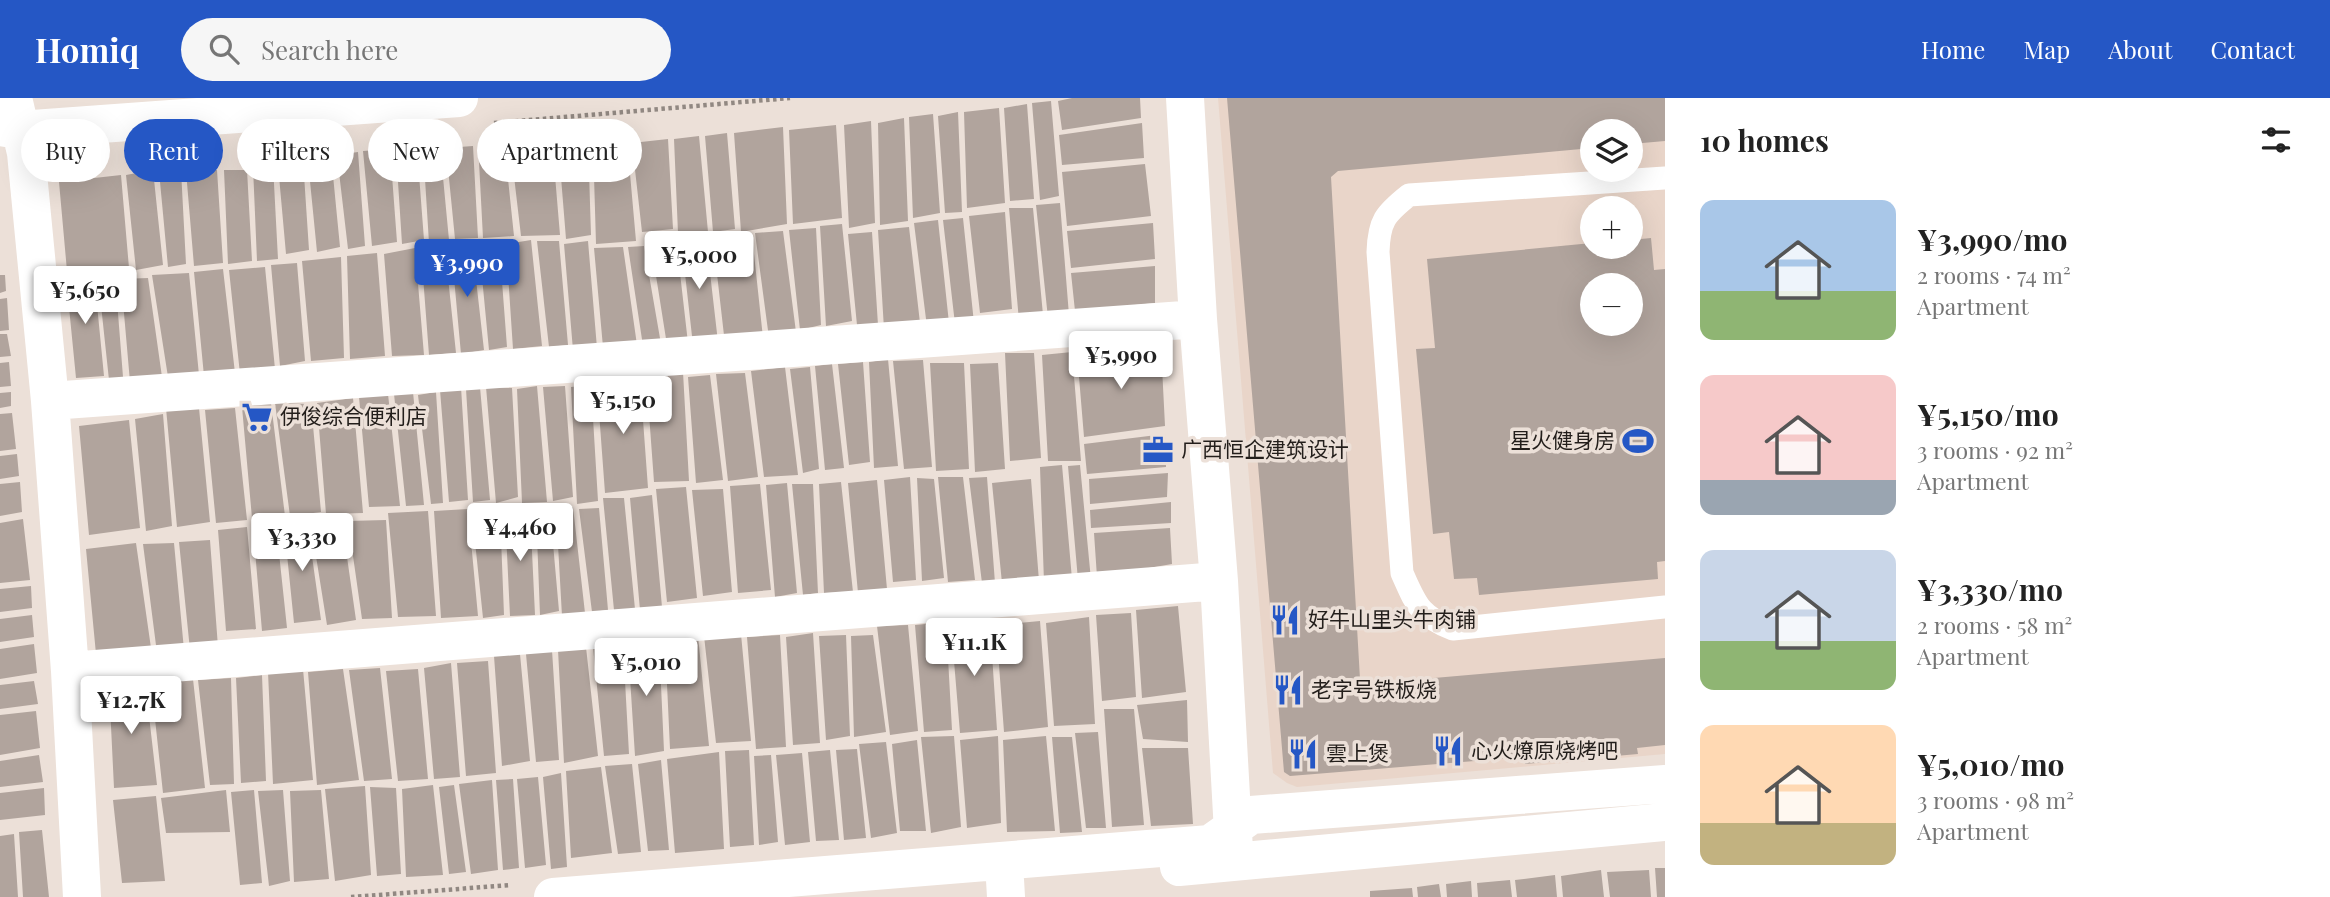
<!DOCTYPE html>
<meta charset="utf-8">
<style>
:root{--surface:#fff;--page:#f6f6f6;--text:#222;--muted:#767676;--accent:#2557c5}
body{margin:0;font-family:"Playfair Display","Noto Sans SC",serif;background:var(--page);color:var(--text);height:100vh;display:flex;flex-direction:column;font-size:26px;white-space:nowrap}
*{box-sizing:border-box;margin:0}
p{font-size:23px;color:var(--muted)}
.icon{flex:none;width:38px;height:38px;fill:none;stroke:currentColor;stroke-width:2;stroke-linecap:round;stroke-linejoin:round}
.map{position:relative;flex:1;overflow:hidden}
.drawer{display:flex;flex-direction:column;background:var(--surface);width:665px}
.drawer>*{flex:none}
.guide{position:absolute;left:21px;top:21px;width:665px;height:63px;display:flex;gap:14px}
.buttons{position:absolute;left:1580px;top:21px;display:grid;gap:14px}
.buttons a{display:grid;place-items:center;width:63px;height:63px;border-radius:50%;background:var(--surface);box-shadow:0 7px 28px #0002;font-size:35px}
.price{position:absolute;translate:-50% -60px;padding:0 16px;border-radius:7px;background:#fff;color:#222;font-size:23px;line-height:46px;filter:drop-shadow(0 2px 4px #0008)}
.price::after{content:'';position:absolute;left:50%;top:42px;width:21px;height:16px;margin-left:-10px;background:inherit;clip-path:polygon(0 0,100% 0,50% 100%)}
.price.selected{background:var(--accent);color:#fff}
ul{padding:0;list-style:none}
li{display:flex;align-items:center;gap:21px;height:175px;padding:0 35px}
li span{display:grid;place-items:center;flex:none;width:196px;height:140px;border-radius:14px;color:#555}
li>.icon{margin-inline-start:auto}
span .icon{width:84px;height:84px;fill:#fffc;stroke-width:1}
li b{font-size:30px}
h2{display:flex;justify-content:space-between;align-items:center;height:84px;padding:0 35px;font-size:30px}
.pill{padding:0 24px;border-radius:32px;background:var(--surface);box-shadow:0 7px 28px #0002;font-size:24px;line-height:63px}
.pill.selected{background:var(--accent);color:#fff}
header{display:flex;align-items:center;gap:42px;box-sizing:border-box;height:98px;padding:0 35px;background:var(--accent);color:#fff}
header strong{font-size:33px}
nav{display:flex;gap:38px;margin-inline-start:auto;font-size:24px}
.search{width:490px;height:63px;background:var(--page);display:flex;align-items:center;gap:18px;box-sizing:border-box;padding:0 24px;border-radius:38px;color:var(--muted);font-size:26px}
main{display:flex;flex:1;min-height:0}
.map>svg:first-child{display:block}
.built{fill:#e9d5c9;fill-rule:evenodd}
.building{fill:#b1a49d;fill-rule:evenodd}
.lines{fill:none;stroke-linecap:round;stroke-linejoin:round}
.path{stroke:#918882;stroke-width:4.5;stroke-dasharray:3.5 3.5;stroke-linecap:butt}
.service{stroke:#fff;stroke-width:23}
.minor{stroke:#fff;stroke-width:38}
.labels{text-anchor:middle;stroke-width:7;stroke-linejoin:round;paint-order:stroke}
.poi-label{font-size:21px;fill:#231e1b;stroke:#ece0d8;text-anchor:start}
</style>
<header>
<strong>Homiq</strong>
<div class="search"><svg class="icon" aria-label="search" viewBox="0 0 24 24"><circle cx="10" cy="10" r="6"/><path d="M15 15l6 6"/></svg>Search here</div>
<nav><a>Home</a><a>Map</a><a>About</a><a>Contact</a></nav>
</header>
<main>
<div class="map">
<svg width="1665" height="799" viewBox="0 0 1665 799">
<rect width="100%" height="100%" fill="#ece0d8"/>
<path class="built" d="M 1218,0 L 1665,0 L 1665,656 L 1297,689 L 1287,685 L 1273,675 ZM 1592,33 L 1631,33 L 1631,72 L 1592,72 ZM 1592,110 L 1631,110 L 1631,149 L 1592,149 ZM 1592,187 L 1631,187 L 1631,226 L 1592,226 Z"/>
<path class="building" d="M 1072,0 L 1140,0 L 1141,20 L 1062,32 L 1058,3 Z
M 1227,0 L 1665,0 L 1665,43 L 1631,46 L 1631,33 L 1592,33 L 1592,50 L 1338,73 L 1331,79 L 1360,581 L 1365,586 L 1665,560 L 1665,647 L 1637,650 L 1638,656 L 1525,666 L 1524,659 L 1290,678 L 1284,674 Z
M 1051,3 L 1059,98 L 1040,102 L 1032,5 Z
M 1027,6 L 1034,101 L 1010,103 L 1004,10 Z
M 999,10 L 1005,105 L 967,110 L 964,14 Z
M 958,14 L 962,114 L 945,115 L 938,18 Z
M 933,16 L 940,115 L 913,120 L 909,19 Z
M 904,20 L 908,123 L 880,127 L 878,25 Z
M 871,23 L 875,125 L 849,130 L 844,27 Z
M 1142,25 L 1144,60 L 1062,67 L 1059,37 Z
M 836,27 L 842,120 L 793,126 L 789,32 Z
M 783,29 L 787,126 L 741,134 L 734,35 Z
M 727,35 L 735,131 L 713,134 L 705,38 Z
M 699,38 L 708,134 L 678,135 L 674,41 Z
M 668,41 L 673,131 L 642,134 L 632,45 Z
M 552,42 L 560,137 L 521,138 L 510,44 Z
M 558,42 L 588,42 L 591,137 L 566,141 Z
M 627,42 L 636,143 L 596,146 L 593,44 Z
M 504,43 L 514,138 L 483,140 L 478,45 Z
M 440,48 L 449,142 L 429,145 L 423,49 Z
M 473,48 L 478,140 L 455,141 L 446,50 Z
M 417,50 L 424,142 L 402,146 L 396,53 Z
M 390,51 L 397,144 L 372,148 L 363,53 Z
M 358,54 L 365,148 L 348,151 L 337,57 Z
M 331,57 L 340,149 L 317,154 L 308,63 Z
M 303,62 L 309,152 L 286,156 L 278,67 Z
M 1145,66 L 1151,118 L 1067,128 L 1062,74 Z
M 273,67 L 278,161 L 257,163 L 253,69 Z
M 153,72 L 163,167 L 136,172 L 126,77 Z
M 181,72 L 186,166 L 168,169 L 159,73 Z
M 217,72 L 223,165 L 194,168 L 186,73 Z
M 224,72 L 247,72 L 252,163 L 228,166 Z
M 121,77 L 129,170 L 67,173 L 59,84 Z
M 1060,105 L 1069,217 L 1048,220 L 1036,107 Z
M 1009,110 L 1033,110 L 1043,217 L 1019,223 Z
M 1005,114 L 1012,211 L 980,215 L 969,118 Z
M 963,120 L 974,225 L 955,226 L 943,122 Z
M 938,122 L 949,225 L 927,229 L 914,125 Z
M 1153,125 L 1155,161 L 1071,170 L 1067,133 Z
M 842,126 L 852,223 L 826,228 L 820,128 Z
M 909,129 L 920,225 L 884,231 L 878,132 Z
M 816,130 L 821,227 L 800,232 L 789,132 Z
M 783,133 L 796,234 L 769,240 L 755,135 Z
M 872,134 L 878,227 L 857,227 L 848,136 Z
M 752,137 L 763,240 L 725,246 L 713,141 Z
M 650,140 L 676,140 L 688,245 L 667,247 Z
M 681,140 L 706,140 L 718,244 L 693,247 Z
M 1651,140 L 1654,172 L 1665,171 L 1665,463 L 1657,464 L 1658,481 L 1479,497 L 1477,480 L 1454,481 L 1449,434 L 1433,436 L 1416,251 L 1435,250 L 1427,161 L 1592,145 L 1592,149 L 1631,149 L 1631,142 ZM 1592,187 L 1631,187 L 1631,226 L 1592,226 Z
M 531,142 L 542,248 L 513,251 L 506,146 Z
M 537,143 L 559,143 L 568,247 L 549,249 Z
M 588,143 L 597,250 L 573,252 L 564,146 Z
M 499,144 L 507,249 L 489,252 L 479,148 Z
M 472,146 L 484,252 L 461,256 L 451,147 Z
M 644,148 L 661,246 L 643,248 L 628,149 Z
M 623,149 L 637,247 L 603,249 L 594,150 Z
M 415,150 L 424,257 L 392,258 L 384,156 Z
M 445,151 L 456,255 L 429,257 L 421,152 Z
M 377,155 L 385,258 L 350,261 L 347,158 Z
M 341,159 L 344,260 L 311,263 L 302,163 Z
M 297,165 L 305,263 L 280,268 L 271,167 Z
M 1155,168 L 1155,205 L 1075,213 L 1071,175 Z
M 265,169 L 275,271 L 240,276 L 229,172 Z
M 223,171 L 235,275 L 204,278 L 194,174 Z
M 189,175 L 199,277 L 168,279 L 152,177 Z
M 94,176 L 104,278 L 76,280 L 66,179 Z
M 0,177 L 5,177 L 6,193 L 0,195 Z
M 115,177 L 123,279 L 109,282 L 98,179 Z
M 148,180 L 162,279 L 130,284 L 121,181 Z
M 7,200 L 9,232 L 0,233 L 0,201 Z
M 0,236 L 7,236 L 11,258 L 0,259 Z
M 1161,249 L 1165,328 L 1084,339 L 1077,255 Z
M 1072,254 L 1081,363 L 1048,363 L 1042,257 Z
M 1005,255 L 1034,255 L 1041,360 L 1010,363 Z
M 888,261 L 898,368 L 874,370 L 869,264 Z
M 923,262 L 932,369 L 904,371 L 893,263 Z
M 9,264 L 11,288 L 0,289 L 0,265 Z
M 863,264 L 870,364 L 849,367 L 838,266 Z
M 930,265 L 964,265 L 969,371 L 936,373 Z
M 998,265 L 1005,371 L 975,374 L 970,266 Z
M 832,266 L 844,370 L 825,372 L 815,268 Z
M 785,269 L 798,377 L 764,379 L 751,273 Z
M 810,269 L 819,371 L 803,375 L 790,271 Z
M 683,274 L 689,383 L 654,384 L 646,275 Z
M 745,275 L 758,379 L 728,383 L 716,276 Z
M 710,277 L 723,382 L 696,385 L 688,279 Z
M 640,281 L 648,390 L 605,395 L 597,287 Z
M 591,287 L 598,403 L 577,406 L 571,289 Z
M 537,288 L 547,404 L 522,405 L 517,291 Z
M 565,288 L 573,399 L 553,403 L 543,289 Z
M 461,289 L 468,402 L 449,404 L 440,292 Z
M 480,289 L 490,402 L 473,404 L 466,291 Z
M 486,289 L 512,290 L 518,399 L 496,405 Z
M 11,294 L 11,308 L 0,310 L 0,295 Z
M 413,294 L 424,407 L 406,408 L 394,296 Z
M 436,294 L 443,405 L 431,406 L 418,297 Z
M 388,296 L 400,408 L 369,409 L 359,299 Z
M 353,300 L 363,415 L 326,416 L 317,305 Z
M 271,305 L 285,418 L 252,420 L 242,309 Z
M 275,305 L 311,306 L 321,414 L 290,418 Z
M 166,310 L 199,310 L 210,424 L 177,429 Z
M 235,310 L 247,422 L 216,425 L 205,312 Z
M 12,315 L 16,351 L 0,353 L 0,316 Z
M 163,316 L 172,428 L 146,433 L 135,321 Z
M 129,322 L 140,430 L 89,437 L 79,328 Z
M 1165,336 L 1166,369 L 1087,376 L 1084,346 Z
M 17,356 L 19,378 L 0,381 L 0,358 Z
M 1062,367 L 1072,481 L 1044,484 L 1040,369 Z
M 1080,367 L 1091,482 L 1078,482 L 1068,368 Z
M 1168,375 L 1167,399 L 1090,406 L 1089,381 Z
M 910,379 L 916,482 L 893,484 L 884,382 Z
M 938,379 L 963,379 L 975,482 L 948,484 Z
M 987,379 L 995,485 L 982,485 L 969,380 Z
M 917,380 L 934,381 L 944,480 L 922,483 Z
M 1031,381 L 1039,483 L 1002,485 L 992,385 Z
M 877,382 L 887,491 L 858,495 L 848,385 Z
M 20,384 L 22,414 L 0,418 L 0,386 Z
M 841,384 L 853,494 L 824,495 L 819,386 Z
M 787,385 L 797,495 L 775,499 L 766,387 Z
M 760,386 L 771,492 L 738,495 L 730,388 Z
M 792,386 L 813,386 L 818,495 L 803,497 Z
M 686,389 L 697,500 L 667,504 L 656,391 Z
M 723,391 L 732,494 L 703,498 L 692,392 Z
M 652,397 L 662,509 L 640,512 L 630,400 Z
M 603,400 L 624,400 L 635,511 L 614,512 Z
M 1171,404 L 1171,425 L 1091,430 L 1090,412 Z
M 573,409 L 585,515 L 562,518 L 556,411 Z
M 599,410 L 608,512 L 592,514 L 579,411 Z
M 468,411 L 478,518 L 441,520 L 434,413 Z
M 530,411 L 535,517 L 510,518 L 505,414 Z
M 536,412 L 550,412 L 559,513 L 540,517 Z
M 428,413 L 436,518 L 398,519 L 388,415 Z
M 500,414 L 504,517 L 483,520 L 472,415 Z
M 23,421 L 30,482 L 0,485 L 0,425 Z
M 386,422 L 392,520 L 362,521 L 348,423 Z
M 307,423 L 321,522 L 294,525 L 284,427 Z
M 342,424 L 356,522 L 327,527 L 311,427 Z
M 276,427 L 287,530 L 262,533 L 253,430 Z
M 247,429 L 256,531 L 226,533 L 218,432 Z
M 1170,430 L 1172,466 L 1097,479 L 1094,435 Z
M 210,442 L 218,549 L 190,552 L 179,444 Z
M 136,445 L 151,550 L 96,556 L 86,451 Z
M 174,445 L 184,552 L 157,555 L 143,446 Z
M 31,488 L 32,510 L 0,514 L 0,491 Z
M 1178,508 L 1186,594 L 1142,600 L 1136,512 Z
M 1131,515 L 1136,599 L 1102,603 L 1096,517 Z
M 32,517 L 34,539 L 0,544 L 0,521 Z
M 1089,519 L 1095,626 L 1054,628 L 1046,525 Z
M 1040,523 L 1048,629 L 1004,634 L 996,527 Z
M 946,524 L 952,632 L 924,634 L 915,527 Z
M 990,526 L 997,632 L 960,635 L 951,527 Z
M 908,527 L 918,633 L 890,637 L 877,528 Z
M 813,535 L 820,645 L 793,647 L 786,539 Z
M 741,536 L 751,643 L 716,645 L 704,538 Z
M 780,537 L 786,649 L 756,651 L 747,539 Z
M 846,537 L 850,638 L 826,642 L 819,538 Z
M 873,537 L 886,634 L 854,639 L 851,538 Z
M 698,538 L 709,648 L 670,651 L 665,543 Z
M 659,543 L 664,653 L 635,658 L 628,548 Z
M 34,546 L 37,575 L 0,581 L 0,551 Z
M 623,546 L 629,656 L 604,658 L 593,549 Z
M 586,549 L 598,658 L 564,665 L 558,552 Z
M 552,552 L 559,662 L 536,664 L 526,556 Z
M 520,556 L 530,663 L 502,668 L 494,558 Z
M 488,563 L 496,675 L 466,678 L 457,565 Z
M 451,565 L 460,679 L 434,681 L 424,570 Z
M 380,570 L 392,681 L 364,683 L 349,572 Z
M 303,571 L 313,682 L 273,686 L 268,574 Z
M 343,571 L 359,682 L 317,687 L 308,574 Z
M 418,571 L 428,681 L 398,683 L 386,573 Z
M 262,577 L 266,683 L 241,685 L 236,580 Z
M 231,580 L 234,686 L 210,687 L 198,582 Z
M 193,581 L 205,690 L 163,695 L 151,584 Z
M 34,583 L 38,606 L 0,611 L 0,587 Z
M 145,583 L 157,687 L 114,690 L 109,587 Z
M 1187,602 L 1188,644 L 1143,641 L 1137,607 Z
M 1104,611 L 1134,611 L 1144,727 L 1112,729 Z
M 36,613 L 40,650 L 0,657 L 0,617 Z
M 1098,634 L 1106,730 L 1086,730 L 1075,635 Z
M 954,638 L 961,729 L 931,735 L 921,639 Z
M 998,638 L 1001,725 L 967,730 L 960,642 Z
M 1046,638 L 1055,733 L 1007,734 L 1003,642 Z
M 1052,639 L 1072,639 L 1082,734 L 1060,735 Z
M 917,642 L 926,733 L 900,733 L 892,646 Z
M 886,644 L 897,735 L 871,740 L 859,646 Z
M 1142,650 L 1188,650 L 1193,726 L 1151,728 Z
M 857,651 L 866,740 L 844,742 L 836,652 Z
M 749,652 L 754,747 L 730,749 L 725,653 Z
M 830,652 L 839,742 L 816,743 L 808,654 Z
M 719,654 L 724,751 L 675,755 L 667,661 Z
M 802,655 L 810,744 L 785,747 L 776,657 Z
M 39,657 L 43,684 L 0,689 L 0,663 Z
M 771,657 L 778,744 L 759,747 L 754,658 Z
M 661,662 L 669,752 L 648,753 L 638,666 Z
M 632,666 L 641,754 L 618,756 L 605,668 Z
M 601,669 L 612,755 L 571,760 L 566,673 Z
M 561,675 L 567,769 L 551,771 L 543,679 Z
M 538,679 L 546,767 L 525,770 L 517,681 Z
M 513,681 L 519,770 L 503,772 L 496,682 Z
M 492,682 L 498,772 L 471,776 L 459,686 Z
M 433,687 L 443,777 L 406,779 L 402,691 Z
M 454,687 L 466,774 L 449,776 L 439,689 Z
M 365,688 L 371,777 L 335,783 L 325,691 Z
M 370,689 L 396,690 L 401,776 L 377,778 Z
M 44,690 L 45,717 L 0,722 L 0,695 Z
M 226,692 L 230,734 L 166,735 L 161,700 Z
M 254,692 L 262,785 L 240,787 L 231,694 Z
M 283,692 L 290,783 L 269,788 L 258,693 Z
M 321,692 L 329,781 L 294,784 L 290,693 Z
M 156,698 L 165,783 L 122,785 L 113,702 Z
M 42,732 L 49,799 L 23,799 L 19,734 Z
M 14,736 L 18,799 L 0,799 L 0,738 Z
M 1655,770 L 1665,770 L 1665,799 L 1657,799 Z
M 1601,772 L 1604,799 L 1563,799 L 1561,778 Z
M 1649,772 L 1651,799 L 1610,799 L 1607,774 Z
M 1555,777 L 1557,799 L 1517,799 L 1515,782 Z
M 1510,782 L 1512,799 L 1478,799 L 1477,785 Z
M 1471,783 L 1472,799 L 1447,799 L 1446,786 Z
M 1439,786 L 1441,799 L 1418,799 L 1417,789 Z
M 1412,790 L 1413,799 L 1370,799 L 1370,793 Z"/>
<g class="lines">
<path class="path" d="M 494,25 L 790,0
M 351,799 L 511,787"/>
<path class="service" d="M 1665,80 L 1409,97 C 1385,116 1379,123 1378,154 L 1402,475 C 1416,506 1419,518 1453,531 L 1665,509"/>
<path class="minor" d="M 13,0 L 26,55 L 50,303 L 70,573 L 82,799
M 1185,0 L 1198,221 L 1219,483 L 1234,752
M 0,29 L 19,32 L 459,0
M 50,303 L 1198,221
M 70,573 L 1219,483
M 1004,764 L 1006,799
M 1179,769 L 1665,724
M 553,799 L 1210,746 L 1251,717 L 1665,686"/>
</g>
<defs>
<g id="supermarket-bare" transform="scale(2.415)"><path d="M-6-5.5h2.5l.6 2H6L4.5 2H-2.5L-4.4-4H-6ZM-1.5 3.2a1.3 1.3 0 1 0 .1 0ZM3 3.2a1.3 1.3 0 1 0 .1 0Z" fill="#2557c5" stroke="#ece0d8" stroke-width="2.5" paint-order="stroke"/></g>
<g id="stadium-bare" transform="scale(2.415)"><path d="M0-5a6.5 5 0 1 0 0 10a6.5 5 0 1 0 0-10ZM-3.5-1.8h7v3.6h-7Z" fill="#2557c5" stroke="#ece0d8" stroke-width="2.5" paint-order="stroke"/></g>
<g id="office-bare" transform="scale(2.415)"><path d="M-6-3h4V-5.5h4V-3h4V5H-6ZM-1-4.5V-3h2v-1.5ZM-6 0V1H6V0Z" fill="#2557c5" stroke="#ece0d8" stroke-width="2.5" paint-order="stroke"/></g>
<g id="restaurant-bare" transform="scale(2.415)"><path d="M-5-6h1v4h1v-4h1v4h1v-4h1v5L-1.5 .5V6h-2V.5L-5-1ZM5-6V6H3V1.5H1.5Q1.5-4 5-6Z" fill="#2557c5" stroke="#ece0d8" stroke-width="2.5" paint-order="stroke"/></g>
</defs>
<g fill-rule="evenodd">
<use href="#supermarket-bare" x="257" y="319"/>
<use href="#stadium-bare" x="1638" y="343"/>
<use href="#office-bare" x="1158" y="352"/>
<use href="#restaurant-bare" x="1285" y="522"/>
<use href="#restaurant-bare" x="1288" y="592"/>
<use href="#restaurant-bare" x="1448" y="653"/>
<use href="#restaurant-bare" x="1303" y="656"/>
</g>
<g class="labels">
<g class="poi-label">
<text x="280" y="326">伊俊综合便利店</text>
<text x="1615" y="350" text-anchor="end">星火健身房</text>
<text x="1181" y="359">广西恒企建筑设计</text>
<text x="1308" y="529">好牛山里头牛肉铺</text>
<text x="1311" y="599">老字号铁板烧</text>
<text x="1471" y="660">心火燎原烧烤吧</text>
<text x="1326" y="663">雲上煲</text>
</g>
</g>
</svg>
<div class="buttons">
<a><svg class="icon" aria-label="layers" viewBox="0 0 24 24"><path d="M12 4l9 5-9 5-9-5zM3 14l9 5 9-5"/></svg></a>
<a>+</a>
<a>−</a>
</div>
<b class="price" style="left:699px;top:193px">¥5,000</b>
<b class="price selected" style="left:467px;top:201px">¥3,990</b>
<b class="price" style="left:85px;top:228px">¥5,650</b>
<b class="price" style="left:1121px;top:293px">¥5,990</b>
<b class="price" style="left:623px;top:338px">¥5,150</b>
<b class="price" style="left:520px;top:465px">¥4,460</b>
<b class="price" style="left:302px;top:475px">¥3,330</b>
<b class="price" style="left:974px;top:580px">¥11.1K</b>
<b class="price" style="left:646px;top:600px">¥5,010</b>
<b class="price" style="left:131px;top:638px">¥12.7K</b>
<div class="guide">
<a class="pill">Buy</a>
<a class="pill selected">Rent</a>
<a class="pill">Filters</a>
<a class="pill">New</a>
<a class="pill">Apartment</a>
</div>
</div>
<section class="drawer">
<h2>10 homes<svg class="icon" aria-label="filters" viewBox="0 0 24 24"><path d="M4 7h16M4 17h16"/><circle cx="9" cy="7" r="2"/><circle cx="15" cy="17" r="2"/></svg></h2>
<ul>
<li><span style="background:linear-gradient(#a9c7e8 65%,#8fb573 0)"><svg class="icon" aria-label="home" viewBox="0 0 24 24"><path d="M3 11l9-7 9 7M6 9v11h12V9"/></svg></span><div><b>¥3,990/mo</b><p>2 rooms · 74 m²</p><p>Apartment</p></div></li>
<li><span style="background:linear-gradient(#f6c9c9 75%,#9aa5b1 0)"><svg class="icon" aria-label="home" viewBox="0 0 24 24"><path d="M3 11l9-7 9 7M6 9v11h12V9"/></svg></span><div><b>¥5,150/mo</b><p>3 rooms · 92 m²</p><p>Apartment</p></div></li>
<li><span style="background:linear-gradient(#c9d6e8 65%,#8fb573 0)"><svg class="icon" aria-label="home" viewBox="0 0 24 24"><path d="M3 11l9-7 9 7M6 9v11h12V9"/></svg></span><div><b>¥3,330/mo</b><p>2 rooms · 58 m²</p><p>Apartment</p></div></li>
<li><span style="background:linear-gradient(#ffd9b3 70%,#c2b280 0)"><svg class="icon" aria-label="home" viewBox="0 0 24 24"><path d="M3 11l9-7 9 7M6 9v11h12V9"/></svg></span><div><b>¥5,010/mo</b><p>3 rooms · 98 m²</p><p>Apartment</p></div></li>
</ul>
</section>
</main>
